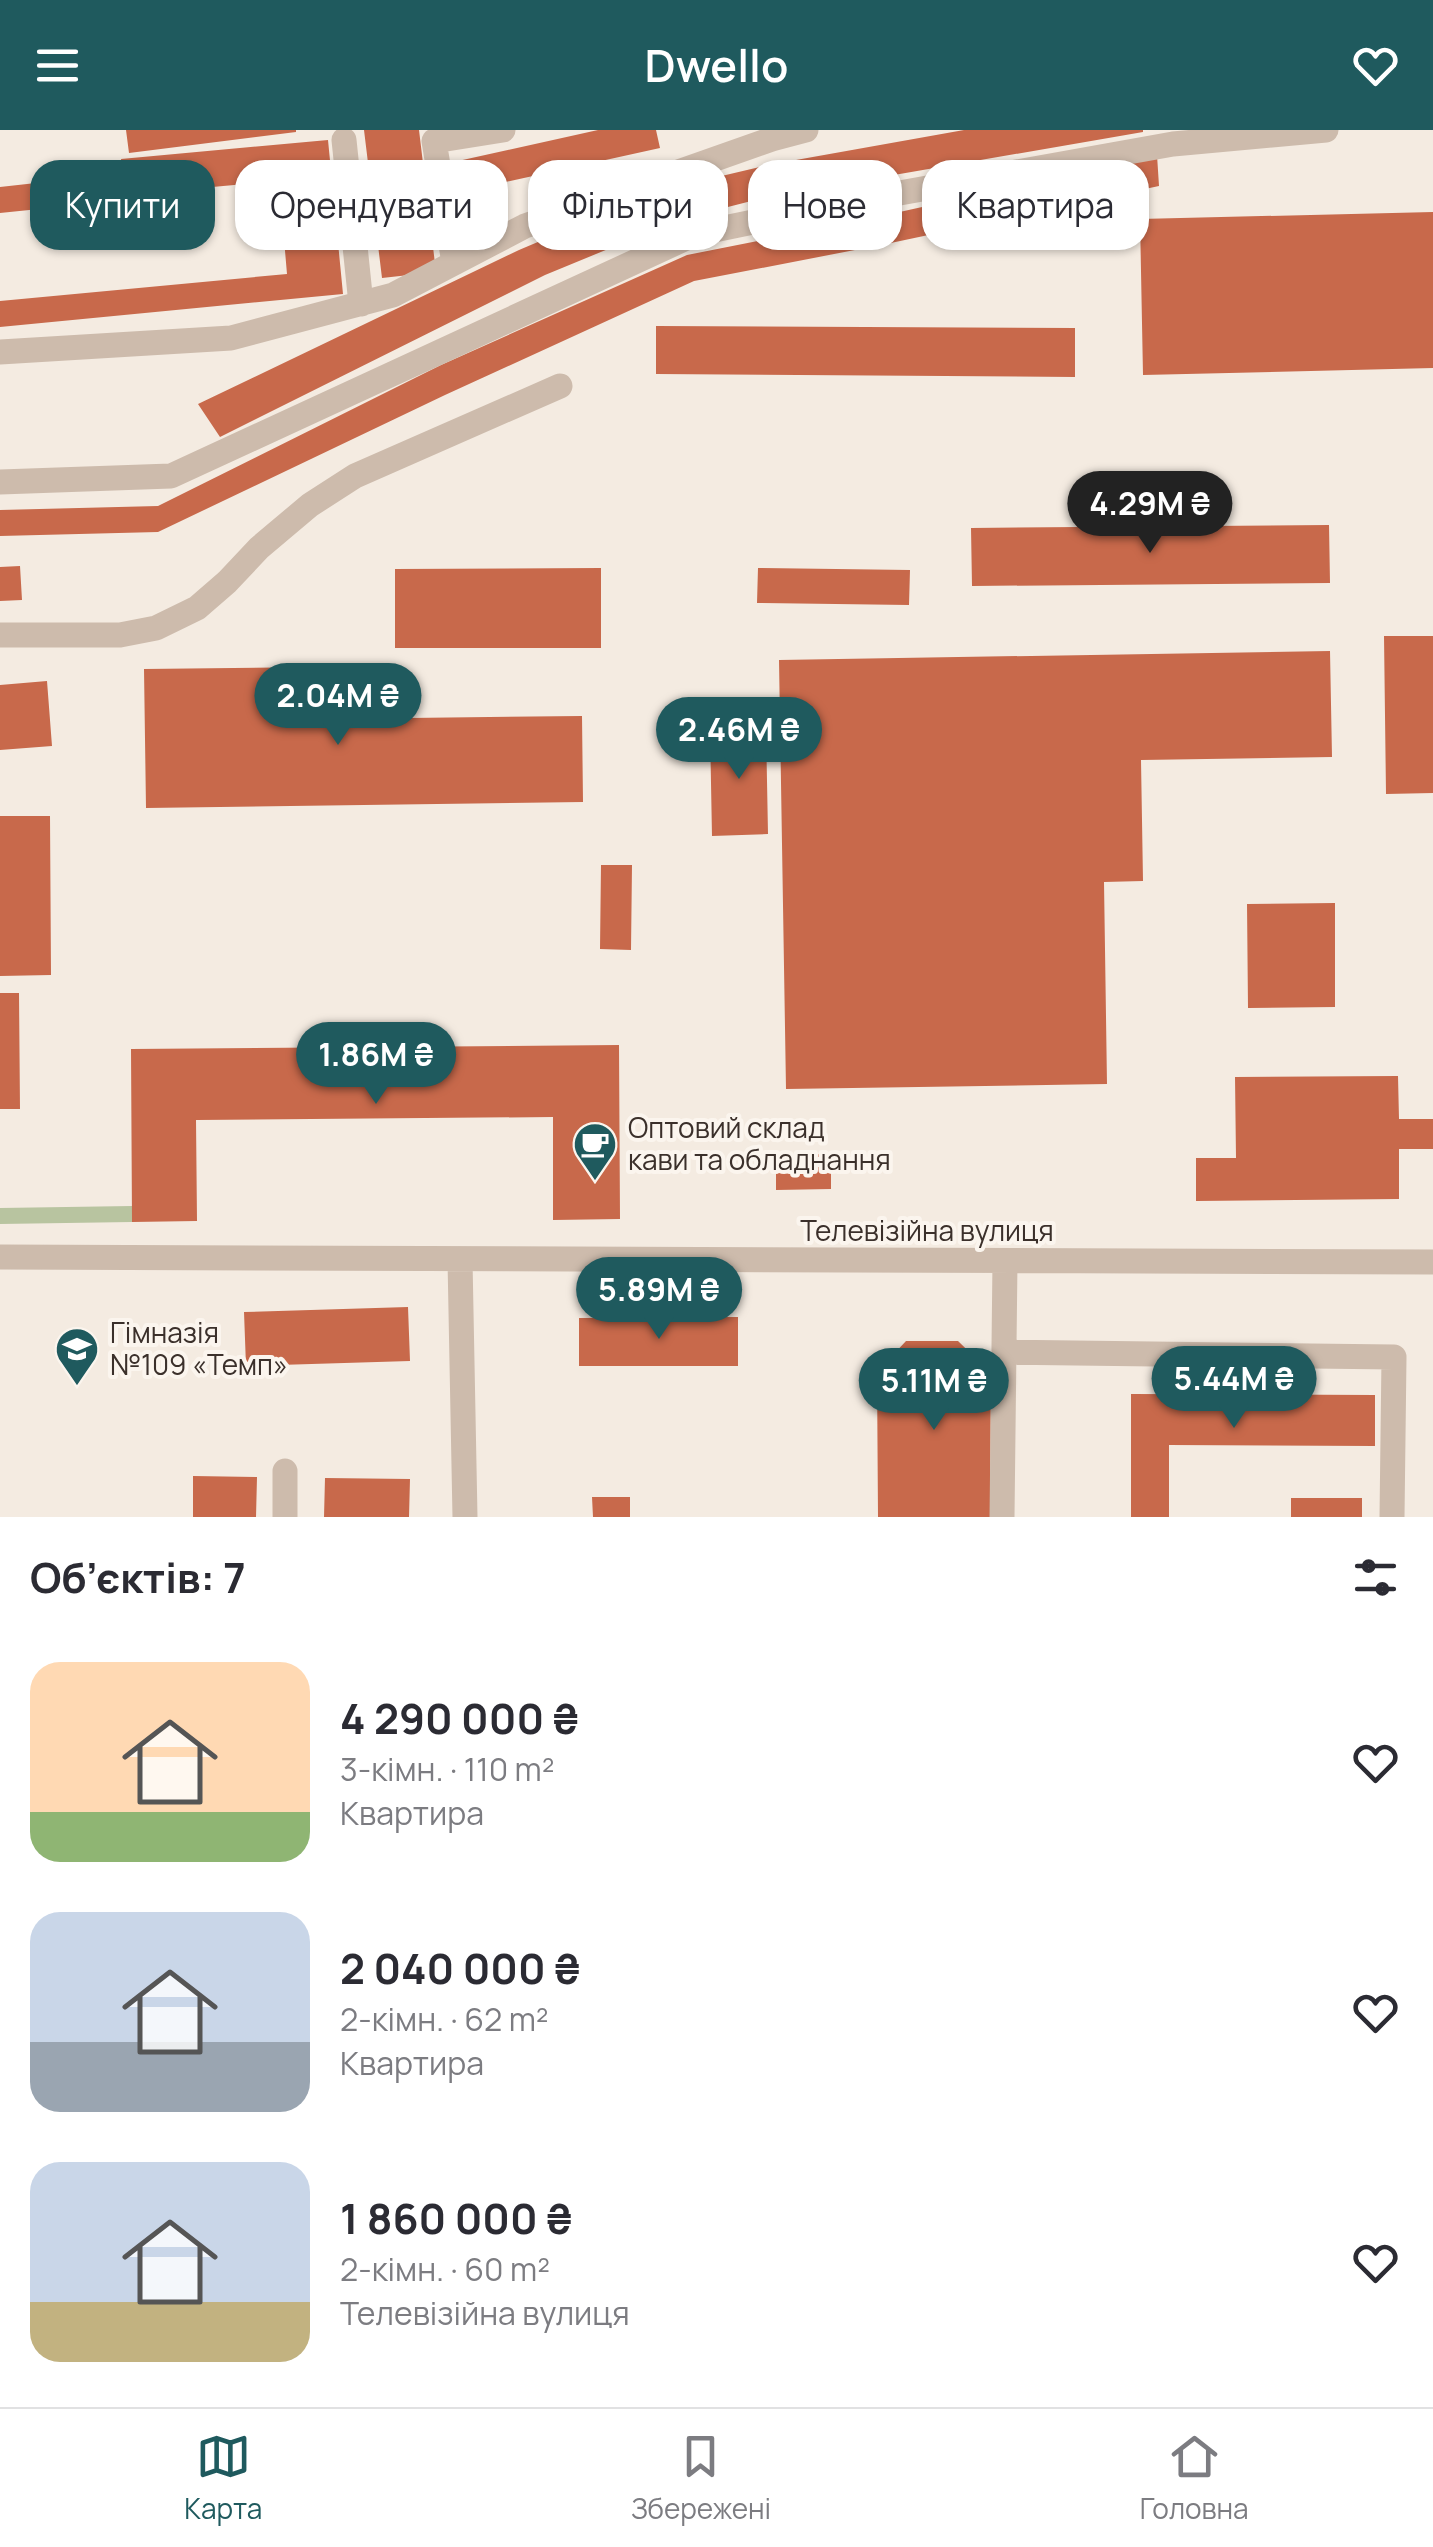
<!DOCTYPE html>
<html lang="uk">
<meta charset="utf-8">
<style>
:root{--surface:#fff;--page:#f2f2f3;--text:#2b2b33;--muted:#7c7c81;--line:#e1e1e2;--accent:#1f5a5e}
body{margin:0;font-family:Manrope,sans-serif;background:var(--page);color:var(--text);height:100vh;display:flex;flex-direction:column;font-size:38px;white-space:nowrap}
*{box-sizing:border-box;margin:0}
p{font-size:32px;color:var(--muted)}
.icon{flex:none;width:55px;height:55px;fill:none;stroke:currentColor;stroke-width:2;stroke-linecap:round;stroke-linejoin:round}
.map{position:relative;height:1387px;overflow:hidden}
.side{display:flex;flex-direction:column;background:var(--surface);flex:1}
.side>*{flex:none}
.hud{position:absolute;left:30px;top:30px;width:1375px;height:90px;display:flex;gap:20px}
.price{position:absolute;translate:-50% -85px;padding:0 22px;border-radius:35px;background:var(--accent);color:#fff;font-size:32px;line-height:65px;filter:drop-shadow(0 2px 5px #0008)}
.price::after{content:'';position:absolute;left:50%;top:60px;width:30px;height:22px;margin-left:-15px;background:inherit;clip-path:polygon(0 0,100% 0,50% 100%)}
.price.on{background:#222;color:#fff}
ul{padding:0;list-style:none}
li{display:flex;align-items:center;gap:30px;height:250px;padding:0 30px}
li span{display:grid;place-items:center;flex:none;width:280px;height:200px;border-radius:30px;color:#555}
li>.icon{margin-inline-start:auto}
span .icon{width:120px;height:120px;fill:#fffc;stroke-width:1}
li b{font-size:42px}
h2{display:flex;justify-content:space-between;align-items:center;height:120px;padding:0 30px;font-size:42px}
.pill{padding:0 35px;border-radius:30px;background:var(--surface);box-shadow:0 2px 8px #0004;font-size:35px;line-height:90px}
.pill.on{background:var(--accent);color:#fff}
header{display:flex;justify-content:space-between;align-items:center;height:130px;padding:0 30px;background:var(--accent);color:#fff;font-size:45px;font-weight:600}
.tab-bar{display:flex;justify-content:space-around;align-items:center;height:140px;border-top:2px solid var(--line);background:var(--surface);font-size:28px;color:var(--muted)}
.tab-bar a{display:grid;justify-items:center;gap:5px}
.tab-bar .on{color:var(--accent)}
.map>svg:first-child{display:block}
.green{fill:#b8c4a0}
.building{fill:#c8694b}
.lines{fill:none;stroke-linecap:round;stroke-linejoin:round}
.minor{stroke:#cdbbac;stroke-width:25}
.labels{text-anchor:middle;stroke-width:8;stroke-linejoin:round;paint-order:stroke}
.poi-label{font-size:28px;fill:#3b302b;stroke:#fbf5ee;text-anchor:start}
.street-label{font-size:28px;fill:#3b302b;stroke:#fbf5ee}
</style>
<header><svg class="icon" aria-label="menu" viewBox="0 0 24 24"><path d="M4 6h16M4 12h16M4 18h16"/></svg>Dwello<svg class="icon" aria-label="heart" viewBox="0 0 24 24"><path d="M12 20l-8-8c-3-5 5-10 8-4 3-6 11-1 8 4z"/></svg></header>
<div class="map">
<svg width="1433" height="1387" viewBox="0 0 1433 1387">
<rect width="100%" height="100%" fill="#f4ebe1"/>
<path class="green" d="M 132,1076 L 132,1092 L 0,1094 L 0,1078 Z"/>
<path class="building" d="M 126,0 L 296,0 L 296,2 L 129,23 Z
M 364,0 L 419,0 L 436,142 L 382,148 Z
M 598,0 L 656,0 L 660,18 L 456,63 L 449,33 Z
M 964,0 L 1143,0 L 1143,2 L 767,67 L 681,89 L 545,145 L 220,307 L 198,274 L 519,120 L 658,61 L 768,35 Z
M 328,10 L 343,164 L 0,197 L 0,171 L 287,144 L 279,51 L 125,65 L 121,29 Z
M 1157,25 L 1159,56 L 886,114 L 694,151 L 445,265 L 158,402 L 0,406 L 0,380 L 158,376 L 441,235 L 687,125 L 868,89 Z
M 36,53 L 39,79 L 0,83 L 0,57 Z
M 1433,82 L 1433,238 L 1143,245 L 1140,89 Z
M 656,196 L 1075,198 L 1075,247 L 656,244 Z
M 1329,395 L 1330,453 L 972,456 L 971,398 Z
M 20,436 L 22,470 L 0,471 L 0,437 Z
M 601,438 L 601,518 L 395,518 L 395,439 Z
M 758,438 L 910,440 L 909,475 L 757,473 Z
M 1384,506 L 1433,506 L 1433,663 L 1386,664 Z
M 1330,521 L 1332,627 L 1141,630 L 1143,751 L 1104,752 L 1107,954 L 786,959 L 779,530 Z
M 325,537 L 326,589 L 582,586 L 583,672 L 146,678 L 144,539 Z
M 47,551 L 52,616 L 0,620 L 0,555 Z
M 766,598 L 768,704 L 712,706 L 710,599 Z
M 0,686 L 50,686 L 51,845 L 0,846 Z
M 601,735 L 632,735 L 631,820 L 600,819 Z
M 1335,773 L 1335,877 L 1248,878 L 1247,774 Z
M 0,863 L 19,863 L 20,979 L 0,979 Z
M 619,915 L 620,1089 L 553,1090 L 553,987 L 196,990 L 197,1091 L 132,1092 L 131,919 Z
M 1398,946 L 1399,989 L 1433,989 L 1433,1019 L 1399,1019 L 1399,1069 L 1196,1071 L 1196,1028 L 1236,1028 L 1235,947 Z
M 831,1024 L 831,1059 L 776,1060 L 776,1025 Z
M 408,1177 L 410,1231 L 246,1236 L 244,1182 Z
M 738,1187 L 738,1236 L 579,1236 L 579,1188 Z
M 906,1211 L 958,1211 L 991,1243 L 990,1387 L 878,1387 L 877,1242 Z
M 1131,1264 L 1375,1265 L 1375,1316 L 1169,1315 L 1169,1387 L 1131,1387 Z
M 193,1346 L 257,1347 L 256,1387 L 193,1387 Z
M 325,1348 L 410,1349 L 409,1387 L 324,1387 Z
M 592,1367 L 630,1367 L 630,1387 L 593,1387 Z
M 1291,1368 L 1362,1368 L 1362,1387 L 1291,1387 Z"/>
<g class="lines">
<path class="minor" d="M 344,10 L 361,174
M 454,133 L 434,11 L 503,0
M 0,222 L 231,208 L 393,165 L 525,96 L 772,9 L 806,0
M 0,352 L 171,346 L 695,104 L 844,73 L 1173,14 L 1326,0
M 0,505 L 120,505 L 156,498 L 197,478 L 227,452 L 259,418 L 310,375 L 355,346 L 560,256
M 0,1127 L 1433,1132
M 460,1130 L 465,1387
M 1004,1222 L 1394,1227 L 1392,1387
M 285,1387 L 285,1341
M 1002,1387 L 1005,1131"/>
</g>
<defs>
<g id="cafe-pin" transform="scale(2.25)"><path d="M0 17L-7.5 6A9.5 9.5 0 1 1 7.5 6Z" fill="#1f5a5e" stroke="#fbf5ee"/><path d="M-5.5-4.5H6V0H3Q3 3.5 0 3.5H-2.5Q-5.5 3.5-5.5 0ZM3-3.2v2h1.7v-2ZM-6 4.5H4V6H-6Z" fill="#fff"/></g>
<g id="school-pin" transform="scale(2.25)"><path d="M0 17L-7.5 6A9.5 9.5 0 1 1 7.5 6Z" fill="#1f5a5e" stroke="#fbf5ee"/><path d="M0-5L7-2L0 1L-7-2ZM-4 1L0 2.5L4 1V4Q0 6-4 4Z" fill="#fff"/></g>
</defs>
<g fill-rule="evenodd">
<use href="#cafe-pin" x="595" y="1014"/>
<use href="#school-pin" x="77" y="1219"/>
</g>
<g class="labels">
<g class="poi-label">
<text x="628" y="1008">Оптовий склад<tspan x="628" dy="32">кави та обладнання</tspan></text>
<text x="110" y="1213">Гімназія<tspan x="110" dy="32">№109 «Темп»</tspan></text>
</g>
<g class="street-label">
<text x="927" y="1111">Телевізійна вулиця</text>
</g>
</g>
</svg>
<b class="price on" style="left:1150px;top:426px">4.29M ₴</b>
<b class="price" style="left:338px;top:618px">2.04M ₴</b>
<b class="price" style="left:739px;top:652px">2.46M ₴</b>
<b class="price" style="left:376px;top:977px">1.86M ₴</b>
<b class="price" style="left:659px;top:1212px">5.89M ₴</b>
<b class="price" style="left:1234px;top:1301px">5.44M ₴</b>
<b class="price" style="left:934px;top:1303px">5.11M ₴</b>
<div class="hud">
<a class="pill on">Купити</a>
<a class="pill">Орендувати</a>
<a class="pill">Фільтри</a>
<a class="pill">Нове</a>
<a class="pill">Квартира</a>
</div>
</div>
<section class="side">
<h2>Об’єктів: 7<svg class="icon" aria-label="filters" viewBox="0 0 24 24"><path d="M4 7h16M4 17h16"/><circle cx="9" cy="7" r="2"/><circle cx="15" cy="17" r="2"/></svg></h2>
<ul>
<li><span style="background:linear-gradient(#ffd9b3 75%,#8fb573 0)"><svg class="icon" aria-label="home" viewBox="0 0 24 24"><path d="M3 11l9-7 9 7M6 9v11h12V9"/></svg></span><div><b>4 290 000 ₴</b><p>3-кімн. · 110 m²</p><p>Квартира</p></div><svg class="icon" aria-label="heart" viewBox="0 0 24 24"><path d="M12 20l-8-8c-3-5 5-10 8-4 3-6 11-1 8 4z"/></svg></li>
<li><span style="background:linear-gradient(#c9d6e8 65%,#9aa5b1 0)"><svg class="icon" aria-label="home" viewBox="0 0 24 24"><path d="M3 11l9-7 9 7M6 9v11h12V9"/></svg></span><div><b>2 040 000 ₴</b><p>2-кімн. · 62 m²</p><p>Квартира</p></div><svg class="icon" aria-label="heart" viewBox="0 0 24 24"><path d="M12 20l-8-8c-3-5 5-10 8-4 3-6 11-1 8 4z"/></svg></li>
<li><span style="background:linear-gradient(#c9d6e8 70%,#c2b280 0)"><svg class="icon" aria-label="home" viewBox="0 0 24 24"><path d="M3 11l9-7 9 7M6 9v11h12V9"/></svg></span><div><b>1 860 000 ₴</b><p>2-кімн. · 60 m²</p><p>Телевізійна вулиця</p></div><svg class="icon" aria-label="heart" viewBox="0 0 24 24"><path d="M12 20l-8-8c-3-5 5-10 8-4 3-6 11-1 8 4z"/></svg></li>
</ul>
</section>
<nav class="tab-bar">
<a class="on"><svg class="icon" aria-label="map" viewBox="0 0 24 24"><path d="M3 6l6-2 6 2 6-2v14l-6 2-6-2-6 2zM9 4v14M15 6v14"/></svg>Карта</a>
<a><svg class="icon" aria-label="saved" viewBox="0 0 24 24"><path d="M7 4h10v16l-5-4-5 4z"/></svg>Збережені</a>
<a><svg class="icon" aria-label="home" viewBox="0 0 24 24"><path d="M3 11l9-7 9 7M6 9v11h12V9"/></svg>Головна</a>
</nav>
